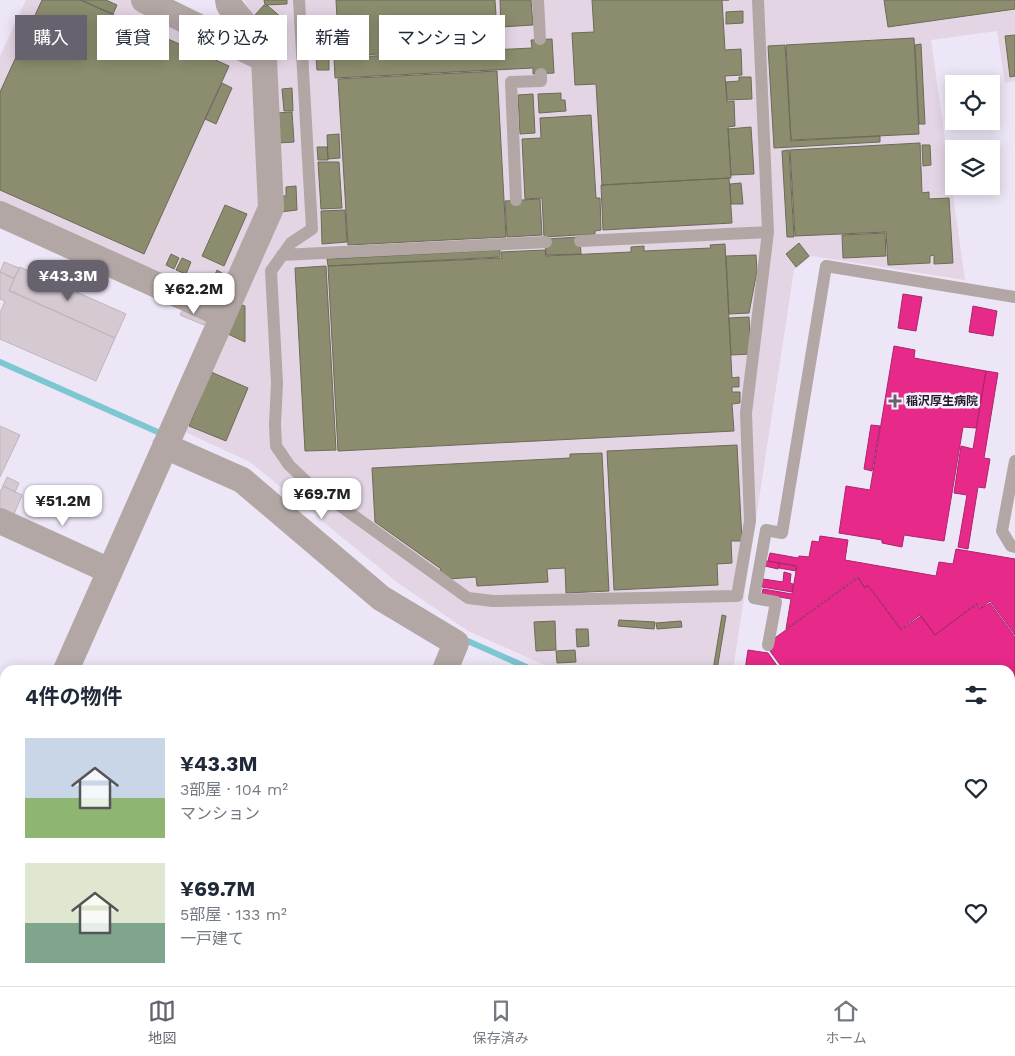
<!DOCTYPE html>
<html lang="ja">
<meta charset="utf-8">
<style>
:root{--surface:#fff;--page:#f2f2f3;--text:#1f2937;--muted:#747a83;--line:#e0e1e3;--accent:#68626f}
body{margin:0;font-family:"Work Sans","Noto Sans JP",sans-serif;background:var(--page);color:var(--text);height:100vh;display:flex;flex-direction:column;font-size:19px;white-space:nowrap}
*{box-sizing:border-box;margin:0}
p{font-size:16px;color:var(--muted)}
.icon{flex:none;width:28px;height:28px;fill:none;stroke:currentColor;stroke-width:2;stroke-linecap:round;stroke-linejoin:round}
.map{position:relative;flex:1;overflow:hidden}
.drawer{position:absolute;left:0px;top:665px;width:1015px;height:321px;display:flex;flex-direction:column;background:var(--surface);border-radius:15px 15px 0 0;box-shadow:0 2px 12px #0003}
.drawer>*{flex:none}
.hud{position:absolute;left:15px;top:15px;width:500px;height:45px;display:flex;gap:10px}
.controls{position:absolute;left:945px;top:75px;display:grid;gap:10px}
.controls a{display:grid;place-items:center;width:55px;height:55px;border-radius:0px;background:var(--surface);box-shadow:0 2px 12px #0003;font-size:25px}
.price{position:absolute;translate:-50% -42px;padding:0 11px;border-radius:10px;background:#fff;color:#222;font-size:16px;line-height:32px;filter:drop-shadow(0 1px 2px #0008)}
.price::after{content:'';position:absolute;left:50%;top:30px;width:15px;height:11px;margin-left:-8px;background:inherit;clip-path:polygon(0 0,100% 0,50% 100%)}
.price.active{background:var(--accent);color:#fff}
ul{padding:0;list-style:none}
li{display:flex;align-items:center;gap:15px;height:125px;padding:0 25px}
li span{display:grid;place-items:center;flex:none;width:140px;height:100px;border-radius:0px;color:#555}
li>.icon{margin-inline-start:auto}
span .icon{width:60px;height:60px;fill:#fffc;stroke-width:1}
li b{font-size:21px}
h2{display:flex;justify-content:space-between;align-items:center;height:60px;padding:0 25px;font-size:21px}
.chip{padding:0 18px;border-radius:0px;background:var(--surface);box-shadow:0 2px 12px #0003;font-size:18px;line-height:45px}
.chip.active{background:var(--accent);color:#fff}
.dock{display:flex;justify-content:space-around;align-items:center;height:70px;border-top:1px solid var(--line);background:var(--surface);font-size:14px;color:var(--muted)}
.dock a{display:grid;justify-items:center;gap:2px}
.dock .active{color:var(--accent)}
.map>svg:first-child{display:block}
.industrial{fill:#e4d5e4}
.health{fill:#e7298a;stroke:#ac256c}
.industry{fill:#8c8c6e;stroke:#6c6a59}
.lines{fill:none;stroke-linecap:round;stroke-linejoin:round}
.stream{stroke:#7cc7d2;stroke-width:6}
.building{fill:#d5cad1;stroke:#c0b5bc}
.lane{stroke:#b2a7a4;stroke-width:12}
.street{stroke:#b2a7a4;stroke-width:26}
.poi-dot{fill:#68626f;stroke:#f7f0fe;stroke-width:2}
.labels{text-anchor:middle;stroke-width:5;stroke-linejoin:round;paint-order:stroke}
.poi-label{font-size:12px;font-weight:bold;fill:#211b27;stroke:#f7f0fe;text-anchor:start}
</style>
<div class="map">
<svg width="1015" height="986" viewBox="0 0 1015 986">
<rect width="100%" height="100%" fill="#ede6f6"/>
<path class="industrial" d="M 26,0 L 131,0 L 253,59 L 260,208 L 219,305 L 0,205 L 0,56 Z
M 244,0 L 1015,0 L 1015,81 L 1005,83 L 997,31 L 931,40 L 965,280 L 812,256 L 794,270 L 733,670 L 556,670 L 468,631 L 398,583 L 250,462 L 181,430 L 278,214 L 272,52 Z"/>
<path class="health" d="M 903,294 L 922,297 L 916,331 L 898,328 Z
M 973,306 L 997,311 L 993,336 L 969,332 Z
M 894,346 L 915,350 L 914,358 L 986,371 L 976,428 L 963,427 L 944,541 L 904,535 L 902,547 L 882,543 L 882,540 L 839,533 L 846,486 L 870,490 Z
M 986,371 L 998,373 L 984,458 L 990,459 L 985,488 L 978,487 L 968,549 L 958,547 L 967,495 L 954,493 L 961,446 L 973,449 Z
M 871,425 L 880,426 L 872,471 L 864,469 Z
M 820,536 L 848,540 L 845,560 L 936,576 L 939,562 L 953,564 L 956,549 L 1015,559 L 1015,635 L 990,601 L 981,608 L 977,603 L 935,635 L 920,615 L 901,629 L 868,585 L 865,588 L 858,577 L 786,629 L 791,599 L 762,594 L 763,589 L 792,594 L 797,566 L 768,561 L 770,553 L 798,558 L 799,556 L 809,557 L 812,541 L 819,542 Z
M 766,561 L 779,563 L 778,569 L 765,566 Z
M 779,563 L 796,566 L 796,571 L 779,568 Z
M 784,572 L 791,574 L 790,583 L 793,584 L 792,592 L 762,587 L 763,579 L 783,582 Z
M 858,578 L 865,588 L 868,586 L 901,630 L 921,616 L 935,635 L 977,604 L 980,609 L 990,603 L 1015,637 L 1015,745 L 1010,744 L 1010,670 L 784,670 L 770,651 L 772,640 Z
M 748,650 L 768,653 L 780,670 L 745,670 Z"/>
<path class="industry" d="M 42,0 L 80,0 L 229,66 L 144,254 L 0,190 L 0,92 Z
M 81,0 L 106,0 L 117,5 L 113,14 Z
M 264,0 L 287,0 L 287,4 L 265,5 Z
M 336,0 L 495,0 L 498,48 L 339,56 Z
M 500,0 L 531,0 L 533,25 L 501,27 Z
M 592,0 L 729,0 L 722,0 L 725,50 L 741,49 L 742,75 L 725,76 L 727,102 L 734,101 L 735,126 L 728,127 L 731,178 L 602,185 L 596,84 L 575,85 L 572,33 L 594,32 Z
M 884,0 L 1015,0 L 1015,9 L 888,27 Z
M 264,5 L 266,7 L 267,5 L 283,19 L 272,30 L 255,15 Z
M 743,11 L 743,23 L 726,24 L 726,12 Z
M 1015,35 L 1015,76 L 1010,77 L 1005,36 Z
M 914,38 L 919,134 L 791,140 L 786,45 Z
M 552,39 L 554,73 L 533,74 L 533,68 L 335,78 L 334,58 L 532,48 L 531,40 Z
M 921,44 L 925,124 L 919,124 L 915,45 Z
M 785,45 L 791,141 L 880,136 L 880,142 L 774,148 L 768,46 Z
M 329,57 L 329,70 L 317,70 L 316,58 Z
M 497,71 L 506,237 L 348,245 L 338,79 Z
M 739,77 L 751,77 L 752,99 L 727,100 L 726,82 L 739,81 Z
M 222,83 L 232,88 L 216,124 L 205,119 Z
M 292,88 L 293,111 L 284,111 L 282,89 Z
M 561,93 L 561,100 L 565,100 L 566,111 L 539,113 L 538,94 Z
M 533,94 L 535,133 L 520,134 L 518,95 Z
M 292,112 L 294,142 L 278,143 L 276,113 Z
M 591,115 L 596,198 L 600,198 L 601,230 L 595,231 L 595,234 L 544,237 L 542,198 L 525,199 L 522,139 L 541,138 L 540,118 Z
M 751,127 L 754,174 L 731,175 L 728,129 Z
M 339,134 L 340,158 L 328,159 L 327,135 Z
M 920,143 L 922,193 L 929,192 L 929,199 L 949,198 L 953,263 L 934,264 L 934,255 L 930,256 L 930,263 L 888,265 L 886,232 L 795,236 L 790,150 Z
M 922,145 L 930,145 L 931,165 L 923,166 Z
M 317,147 L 327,147 L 328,160 L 318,160 Z
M 789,150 L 794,237 L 787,237 L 782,151 Z
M 318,162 L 339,162 L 342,208 L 321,209 Z
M 729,178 L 732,223 L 603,230 L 601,185 Z
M 741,183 L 743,204 L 731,204 L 730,184 Z
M 296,186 L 297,210 L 280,212 L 279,196 L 286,196 L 286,187 Z
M 540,199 L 542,235 L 507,237 L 505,201 Z
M 225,205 L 247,214 L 224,266 L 202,256 Z
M 345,210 L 347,242 L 322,244 L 321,211 Z
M 885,233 L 886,256 L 843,258 L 842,235 Z
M 580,237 L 581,254 L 546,255 L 545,239 Z
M 799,243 L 809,256 L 796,267 L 786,254 Z
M 725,244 L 732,378 L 739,377 L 739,387 L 732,387 L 732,392 L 740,392 L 740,403 L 732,404 L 734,431 L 338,451 L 328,266 L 502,258 L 501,252 L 545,250 L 546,256 L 631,252 L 631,247 L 644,246 L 644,251 L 711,248 L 710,245 Z
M 500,250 L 500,257 L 328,266 L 327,259 Z
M 171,254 L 179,258 L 174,269 L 166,265 Z
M 756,255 L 757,271 L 749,313 L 729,314 L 726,256 Z
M 182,258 L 191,262 L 186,274 L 176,270 Z
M 326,266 L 336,450 L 305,451 L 295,268 Z
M 217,270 L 222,273 L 216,287 L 211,284 Z
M 242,305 L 245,306 L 245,342 L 228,334 Z
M 749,317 L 751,354 L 731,355 L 729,318 Z
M 211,372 L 248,388 L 226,441 L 189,426 Z
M 737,445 L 742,541 L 731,541 L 732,563 L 717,564 L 718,585 L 614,590 L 607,451 Z
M 602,453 L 609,591 L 566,593 L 565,568 L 547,569 L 548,582 L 477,586 L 476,577 L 449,579 L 439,572 L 441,569 L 375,522 L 372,468 L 570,458 L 570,454 Z
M 722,615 L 726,616 L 717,670 L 713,670 Z
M 619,620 L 655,622 L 654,629 L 618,626 Z
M 555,621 L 556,650 L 536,651 L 534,622 Z
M 681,621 L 682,627 L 657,629 L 656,623 Z
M 576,629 L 588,629 L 589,646 L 577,647 Z
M 575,650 L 576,662 L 557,663 L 556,651 Z"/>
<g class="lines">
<path class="stream" d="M 0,362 L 160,433
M 461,638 L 533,670
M 350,981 L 360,986
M 973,981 L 982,986"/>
</g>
<path class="building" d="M 4,262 L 19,268 L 14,278 L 0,272 Z
M 20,267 L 126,314 L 115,338 L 9,290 Z
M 0,272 L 14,279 L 9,291 L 115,338 L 96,381 L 0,339 L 0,313 L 5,301 L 0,299 Z
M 185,306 L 208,316 L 204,325 L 180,315 Z
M 0,426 L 20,435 L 0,477 Z
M 7,477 L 19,483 L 15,492 L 3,486 Z
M 3,486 L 22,495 L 12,519 L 0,514 L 0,492 Z
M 0,757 L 5,759 L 5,774 L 0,791 Z
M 1014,857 L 1015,874 L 1014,876 L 1010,874 L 1010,863 Z
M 1013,887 L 1015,889 L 1015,912 L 1010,909 L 1010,890 L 1011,891 Z
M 705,981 L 727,981 L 724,986 L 702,986 Z
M 742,981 L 780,981 L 777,986 L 770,986 L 767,984 L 766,986 L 750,986 Z"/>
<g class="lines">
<path class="lane" d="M 299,0 L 312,229 L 291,243 L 271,271 L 277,383 L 275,424 L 276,446 L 289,465 L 307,482 L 468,598 L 493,601 L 737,596 L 750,521 L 746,413 L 768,232 L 758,0
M 538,0 L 540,39
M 516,200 L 511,82 L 541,81 L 541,74
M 580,241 L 768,232
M 282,255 L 546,242
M 1015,461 L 1002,531 L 1011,546 L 1015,547
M 768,645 L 776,602 L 754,598 L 766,530 L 782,533 L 826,266 L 1015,297"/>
<path class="street" d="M 144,0 L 264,59
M 0,214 L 223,315
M 165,446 L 242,480 L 381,598 L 456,643 L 445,670
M 0,521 L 110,571
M 66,670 L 271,208 L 264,59 L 258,41 L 229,5 L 228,0
M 0,745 L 5,747
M 1010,806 L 1015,799
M 0,912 L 5,891
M 1010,918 L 1015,922
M 373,981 L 377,986
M 1010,981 L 1015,970
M 313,986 L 314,981
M 666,986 L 668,981
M 883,986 L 886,981"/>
</g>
<path class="poi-dot" d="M892.5 393.5h5v5h5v5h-5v5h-5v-5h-5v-5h5z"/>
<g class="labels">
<g class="poi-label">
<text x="906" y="405">稲沢厚生病院</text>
</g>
</g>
</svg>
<div class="controls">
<a><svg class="icon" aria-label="locate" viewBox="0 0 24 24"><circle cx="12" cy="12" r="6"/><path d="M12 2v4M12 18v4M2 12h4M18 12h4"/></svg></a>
<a><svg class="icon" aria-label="layers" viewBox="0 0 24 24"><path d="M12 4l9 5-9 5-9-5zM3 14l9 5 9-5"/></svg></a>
</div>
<b class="price active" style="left:68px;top:302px">¥43.3M</b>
<b class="price" style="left:194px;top:315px">¥62.2M</b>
<b class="price" style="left:322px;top:520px">¥69.7M</b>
<b class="price" style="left:63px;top:527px">¥51.2M</b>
<div class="hud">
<a class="chip active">購入</a>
<a class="chip">賃貸</a>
<a class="chip">絞り込み</a>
<a class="chip">新着</a>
<a class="chip">マンション</a>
</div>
<section class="drawer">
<h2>4件の物件<svg class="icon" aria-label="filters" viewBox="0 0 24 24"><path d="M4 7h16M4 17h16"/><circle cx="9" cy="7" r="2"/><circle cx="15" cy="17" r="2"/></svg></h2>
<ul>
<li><span style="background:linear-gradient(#c9d6e8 60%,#8fb573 0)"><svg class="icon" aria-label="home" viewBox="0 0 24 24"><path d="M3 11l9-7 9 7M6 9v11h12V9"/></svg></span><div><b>¥43.3M</b><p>3部屋 · 104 m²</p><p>マンション</p></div><svg class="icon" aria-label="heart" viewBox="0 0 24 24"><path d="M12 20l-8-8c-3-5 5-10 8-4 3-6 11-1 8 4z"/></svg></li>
<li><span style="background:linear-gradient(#dfe7d0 60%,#7fa58c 0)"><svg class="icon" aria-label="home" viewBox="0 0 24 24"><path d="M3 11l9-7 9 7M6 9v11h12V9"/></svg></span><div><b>¥69.7M</b><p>5部屋 · 133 m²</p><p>一戸建て</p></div><svg class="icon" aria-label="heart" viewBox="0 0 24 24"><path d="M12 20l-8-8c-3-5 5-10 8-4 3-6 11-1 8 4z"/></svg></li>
</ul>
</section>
</div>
<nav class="dock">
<a class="active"><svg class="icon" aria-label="map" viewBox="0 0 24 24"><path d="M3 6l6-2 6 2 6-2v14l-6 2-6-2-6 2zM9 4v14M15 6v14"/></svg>地図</a>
<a><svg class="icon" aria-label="saved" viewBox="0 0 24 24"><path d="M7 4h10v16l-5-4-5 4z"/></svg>保存済み</a>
<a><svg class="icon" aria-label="home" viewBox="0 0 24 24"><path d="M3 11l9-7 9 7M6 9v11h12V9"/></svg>ホーム</a>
</nav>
